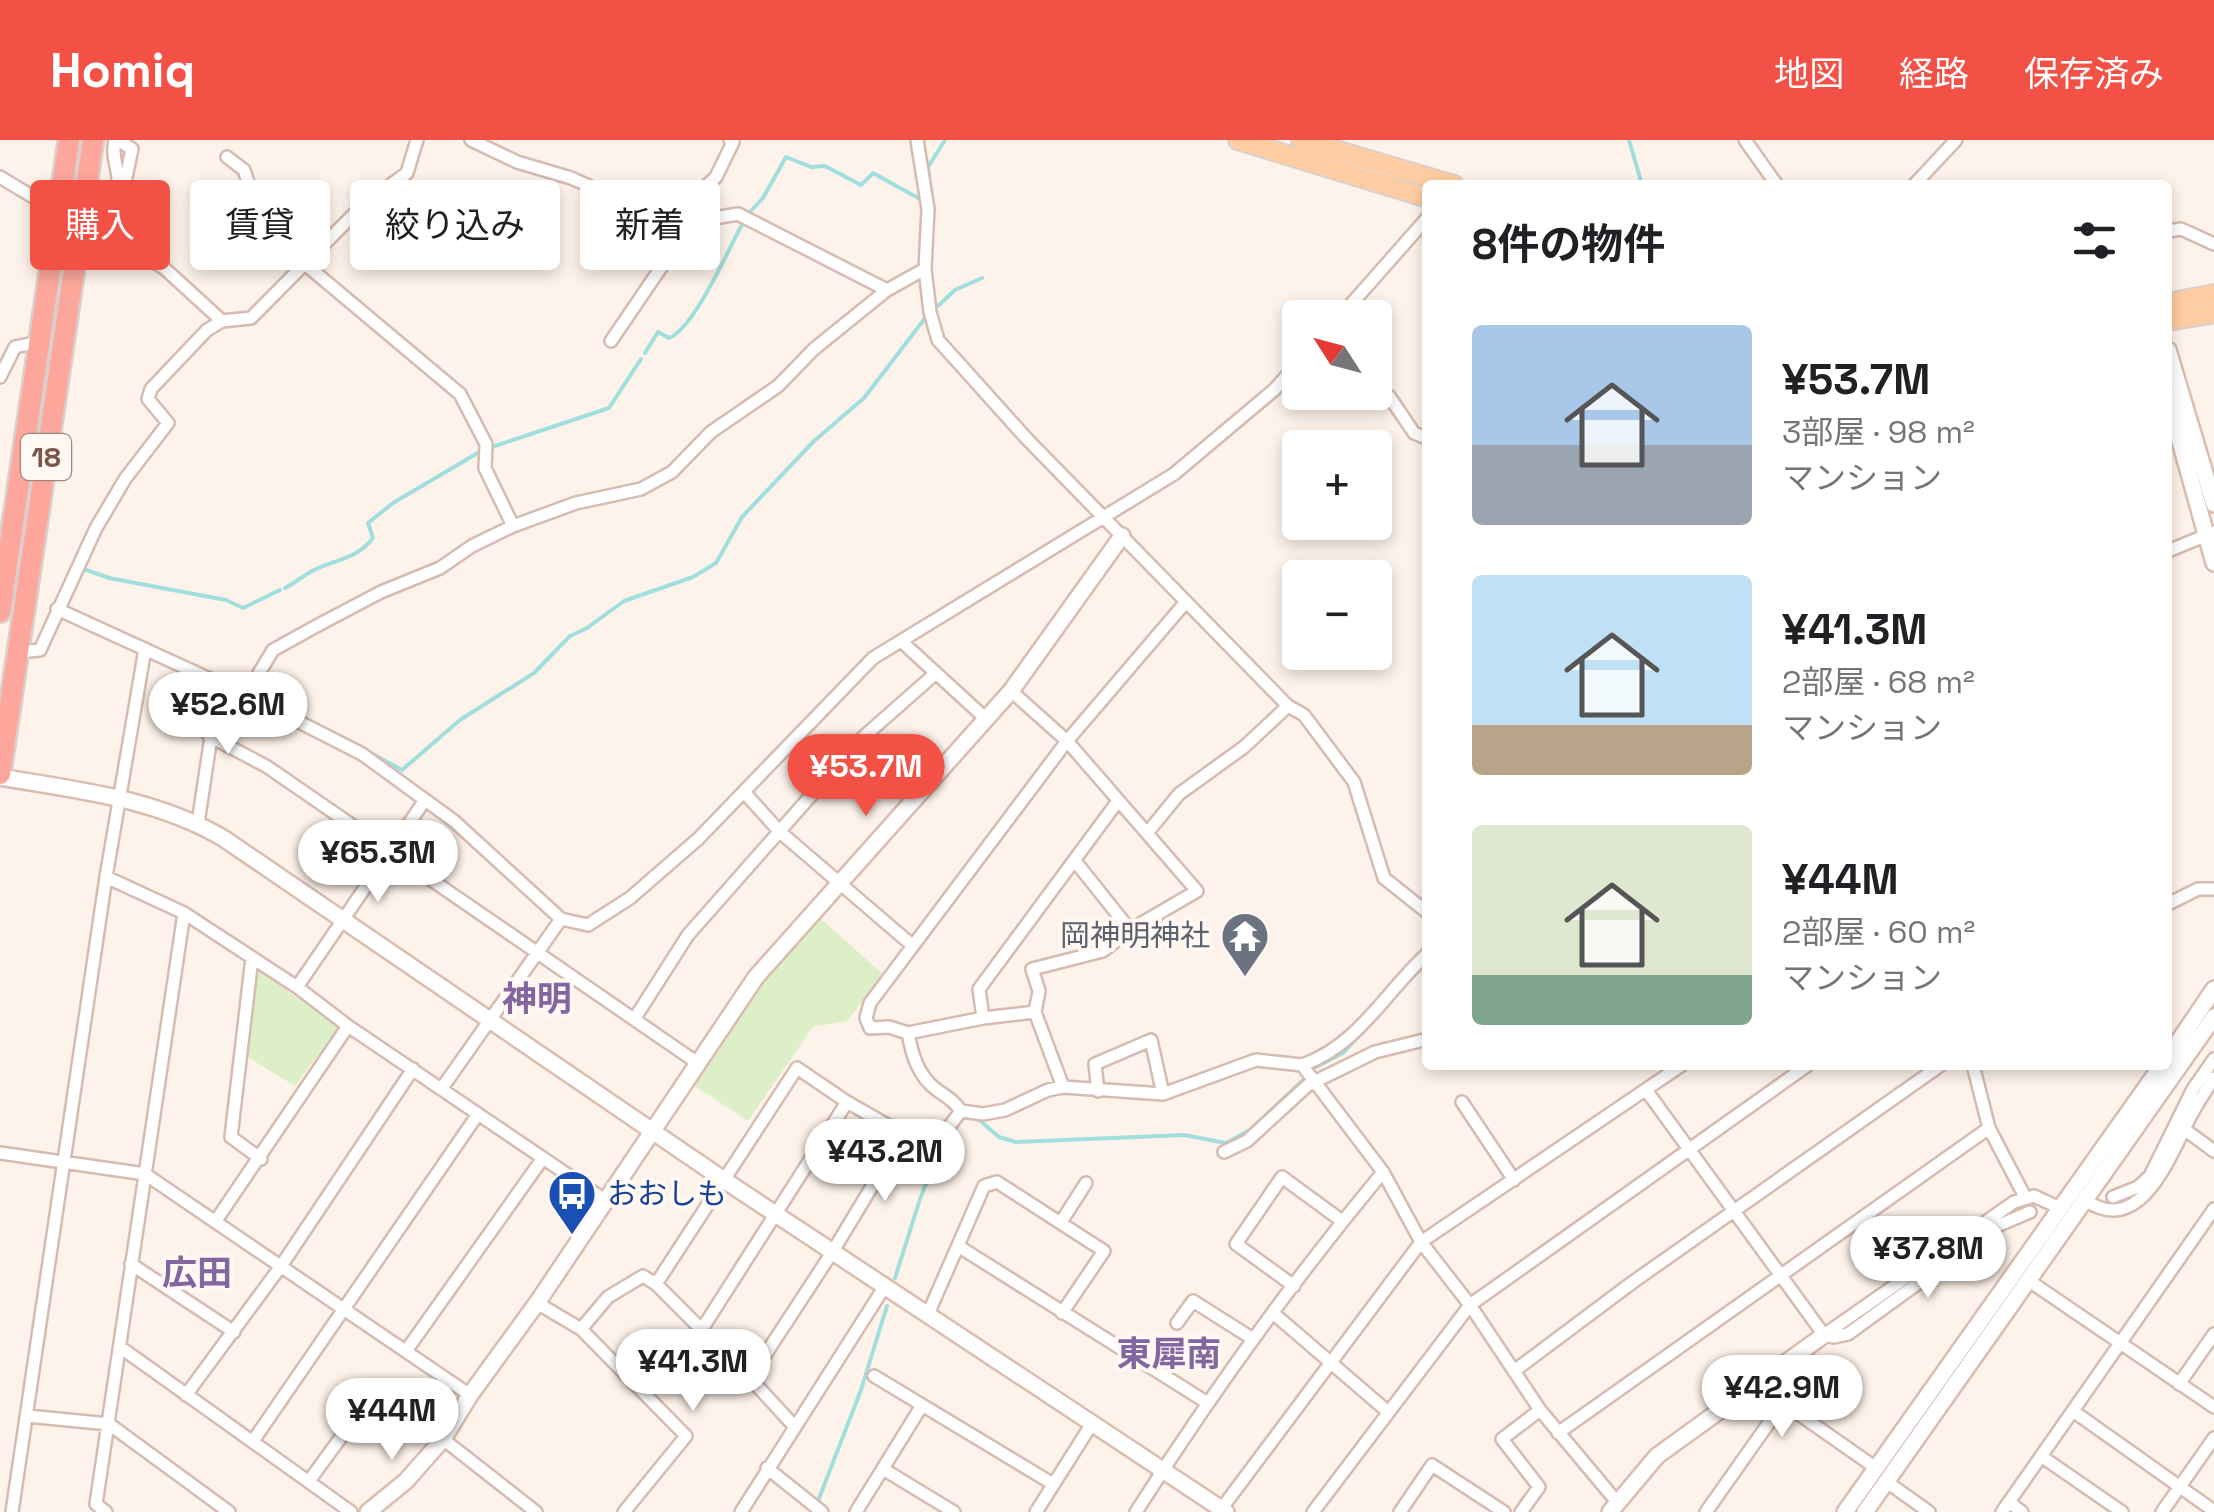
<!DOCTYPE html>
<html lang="ja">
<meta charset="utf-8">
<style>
:root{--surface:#fff;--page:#f6f6f6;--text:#202124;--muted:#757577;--accent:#f35145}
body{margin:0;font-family:"Space Grotesk","Noto Sans JP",sans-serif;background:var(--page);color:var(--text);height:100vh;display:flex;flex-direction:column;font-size:38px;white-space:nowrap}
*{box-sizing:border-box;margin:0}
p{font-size:32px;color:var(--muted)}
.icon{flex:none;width:55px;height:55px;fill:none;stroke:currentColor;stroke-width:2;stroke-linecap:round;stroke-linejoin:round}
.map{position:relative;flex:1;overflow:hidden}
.sheet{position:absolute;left:1422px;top:40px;width:750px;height:890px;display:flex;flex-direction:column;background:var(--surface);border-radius:10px;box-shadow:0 5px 15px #0003}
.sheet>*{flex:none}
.top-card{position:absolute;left:30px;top:40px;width:950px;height:90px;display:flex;gap:20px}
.needle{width:65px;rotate:306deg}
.fabs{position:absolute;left:1282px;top:160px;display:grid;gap:20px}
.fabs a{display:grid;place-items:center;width:110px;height:110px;border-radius:10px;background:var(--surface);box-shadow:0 5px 15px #0003;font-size:50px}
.price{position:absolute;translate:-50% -85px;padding:0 22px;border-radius:35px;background:#fff;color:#222;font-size:32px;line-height:65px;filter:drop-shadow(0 2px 5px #0008)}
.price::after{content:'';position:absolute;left:50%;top:60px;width:30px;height:22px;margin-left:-15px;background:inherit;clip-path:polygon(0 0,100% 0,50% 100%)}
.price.active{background:var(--accent);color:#fff}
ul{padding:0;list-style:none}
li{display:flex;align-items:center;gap:30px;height:250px;padding:0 50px}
li span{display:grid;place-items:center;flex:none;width:280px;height:200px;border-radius:10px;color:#555}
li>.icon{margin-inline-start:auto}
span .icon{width:120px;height:120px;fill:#fffc;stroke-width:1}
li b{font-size:42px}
h2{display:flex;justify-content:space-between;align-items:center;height:120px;padding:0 50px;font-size:42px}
.pill{padding:0 35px;border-radius:10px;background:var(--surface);box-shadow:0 5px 15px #0003;font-size:35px;line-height:90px}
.pill.active{background:var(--accent);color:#fff}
header{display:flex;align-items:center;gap:60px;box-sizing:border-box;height:140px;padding:0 50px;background:var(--accent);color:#fff}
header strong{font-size:48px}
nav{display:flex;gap:55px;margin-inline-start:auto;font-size:35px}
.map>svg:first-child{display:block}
.green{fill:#ddefc6}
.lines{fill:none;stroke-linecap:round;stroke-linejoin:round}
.stream{stroke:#a1dede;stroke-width:4}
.street-casing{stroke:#d5bbb0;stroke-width:16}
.secondary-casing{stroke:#dbbcaf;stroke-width:20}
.primary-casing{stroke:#dbcfcc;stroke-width:22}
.highway-casing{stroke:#dbcfcc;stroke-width:25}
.street{stroke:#fff;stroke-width:11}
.secondary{stroke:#fff;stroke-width:15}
.primary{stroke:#ffcda1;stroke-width:18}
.highway{stroke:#fda79c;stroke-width:20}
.labels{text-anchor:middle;stroke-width:8;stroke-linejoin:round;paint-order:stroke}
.shield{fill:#fff8f3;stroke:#a4857c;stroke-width:2.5}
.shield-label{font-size:28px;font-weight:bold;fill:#7d5449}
.worship-label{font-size:30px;fill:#5b616d;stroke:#fff8f3;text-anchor:end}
.transit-label{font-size:30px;fill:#164399;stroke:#fff8f3;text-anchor:start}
.quarter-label{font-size:35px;font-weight:bold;fill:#8366a0;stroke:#fff8f3}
</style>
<header>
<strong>Homiq</strong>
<nav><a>地図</a><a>経路</a><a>保存済み</a></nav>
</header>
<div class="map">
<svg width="2214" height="1372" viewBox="0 0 2214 1372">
<rect width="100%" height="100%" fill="#fef3ea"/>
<path class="green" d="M 819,777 L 884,835 L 847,881 L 813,887 L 748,981 L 693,945 L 767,833 Z
M 256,829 L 339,887 L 295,946 L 246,916 Z"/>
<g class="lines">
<path class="stream" d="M 1629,0 L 1642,45
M 930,51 L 928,27 L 945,0
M 748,74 L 763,58 L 786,17 L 811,27 L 825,26 L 861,45 L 873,33 L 920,59
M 938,166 L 955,150 L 982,138
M 645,213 L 658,192 L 669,198 C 695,188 729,107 744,81
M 489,308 L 609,268 L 641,219
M 81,428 L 109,438 L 226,460 L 243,468 L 280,450
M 285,448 C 295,443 304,435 314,430 C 336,419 357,419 373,398 L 368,383 L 393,363 L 481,311
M 319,586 L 332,592
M 340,596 L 402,630 L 460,580 L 534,533 L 570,496 L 587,488 L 624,461 L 693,437 L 716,423 L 742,377 L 814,301 L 864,258 L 926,177
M 1411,838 L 1428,823
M 1314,928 L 1343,913 L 1375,879
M 977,978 L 999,997 L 1016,1002 L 1184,995 L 1226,1003 L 1250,990 L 1302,941
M 895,1138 L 920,1059 L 943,1002
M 818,1361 L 861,1250 L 887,1166"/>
<g class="street-casing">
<path id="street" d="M 118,0 L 132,9 L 113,98 L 164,128 L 222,181
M 471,0 L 517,22 L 571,38 L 650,73 L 684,83 L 738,74 L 887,150
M 917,0 L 928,69 L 925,129 L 930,172 L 938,200 L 1027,299 L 1288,566 L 1244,607 L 1179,654 L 1148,692
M 1745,0 L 1777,45
M 227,17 L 244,30 L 253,57 L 323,104
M 0,37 L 43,63
M 1914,45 L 1956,0
M 100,87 C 109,74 118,58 118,41 C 118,27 111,15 115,0
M 2168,91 L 2181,89 L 2214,104
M 305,124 L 460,254 L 486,304 L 485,328 L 513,386
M 1339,178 L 1428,77
M 611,201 L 662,126 L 684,83 L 692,59 L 716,37 L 733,2 L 730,0
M 0,237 L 15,207 L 38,202
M 1389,256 L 1414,293 L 1428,299
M 2168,411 L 2214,392
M 1185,463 L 1067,601 L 870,863 L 866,878 L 870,888 L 889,887 L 908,893 C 912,915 918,936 937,950 C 947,957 954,961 961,971 L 983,974 L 1005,970 L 1048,950 L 1063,947 L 1163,954 L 1256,920 L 1302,925
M 57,469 L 256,560 L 362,614 L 454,681 L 561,779 L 588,785 L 630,758 L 698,699 L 873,518 L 1174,334 L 1274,250 L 1300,221
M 901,501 L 985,578
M 17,512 L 40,510 L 96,388 L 125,339 L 168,283 L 148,259 L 151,249 L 207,190 L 222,181 L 251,178 L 362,66 L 407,33 L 417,0
M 1011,551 L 1067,601 L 1197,751 L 1130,790 L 1075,721
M 256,560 L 259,533 L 273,510 L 322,483 L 381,452 L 440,428 L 472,406 L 513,386 L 576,363 L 641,349 L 672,332 L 711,292 L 778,246 L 814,209 L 887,150 L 925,129
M 1288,566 L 1304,575 L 1354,642 L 1384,738 L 1428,773
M 209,596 L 266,626 L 699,924
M 744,652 L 780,692 L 913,806
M 198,683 L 219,544
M 106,737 L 184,773 L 297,847 L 348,886 L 605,1060
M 2168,764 L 2198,749 L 2214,749
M 1428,813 C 1386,851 1358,906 1302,925 L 1383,1032 L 1421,1102 L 1470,1165 L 1540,1270 L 1617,1362
M 252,818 L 231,997 L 261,1019
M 297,847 L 425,660
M 1035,872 L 1063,947
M 635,878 L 688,795 L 860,600 L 936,533
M 983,878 L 979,849 L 1118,661
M 908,893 L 983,878 L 1035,872 L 1039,851 L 1032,829 L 1103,811 L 1130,790
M 1973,925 L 1989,988 L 2025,1057
M 442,948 L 561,779
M 1646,950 L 1824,1195 L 1834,1197 L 1848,1194 L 1997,1086 L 2030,1072
M 1098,951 L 1095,924 L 1151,900 L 1163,954
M 1462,962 L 1514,1040
M 2184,989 L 2214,1011
M 1224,1012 L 1247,1001 L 1308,945 L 1375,912 L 1428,899
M 0,1013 L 145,1034 L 470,1255
M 2113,1057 L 2138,1047 L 2150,1036 L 2193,949 L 2214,919
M 2085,1060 C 2139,1097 2168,1021 2186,985 C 2194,968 2204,953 2214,938
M 215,1082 L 348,886
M 1061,1082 L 1086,1043
M 958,1106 L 1206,1262
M 131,1124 L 234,1192
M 2028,1140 L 2214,1267
M 656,1144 L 797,928 L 847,962 L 931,1010 L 961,971
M 1294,1146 L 1236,1104 L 1282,1037 L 1342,1081
M 537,1163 L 581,1189 L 686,1296 L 624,1372
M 1273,1173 L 1387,1271
M 928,1174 L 984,1046 L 997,1042 L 1104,1111 L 1062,1173
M 1177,1183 L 1193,1161 L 1253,1199
M 581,1189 L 608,1157 L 643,1136 L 656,1144 L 750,1238 L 833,1111 L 903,995
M 702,1189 L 847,962
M 1824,1195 L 2014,1062 L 2034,1056 L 2060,1068
M 120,1207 L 351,1372
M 406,1211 L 543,1018
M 1514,1231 L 1633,1142 L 1941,925
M 874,1236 L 1053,1344
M 750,1238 L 794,1286
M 2179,1244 L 2214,1194
M 186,1255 L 281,1126 L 413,929
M 2073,1271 L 2214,1371
M 27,1276 L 109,1284 L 229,1372
M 1558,1293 L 1989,988
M 253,1301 L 478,974
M 2041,1316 L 2122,1372
M 767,1328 L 822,1372
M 883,1329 L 954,1372
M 309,1341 L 355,1278 L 381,1256 L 443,1299 L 536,1372
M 1887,1342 L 1929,1372
M 2009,1362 L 2022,1372
M 12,1372 L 106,737 L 145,509
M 106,1372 L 96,1364 L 184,773
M 741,1372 L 885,1146
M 856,1372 L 921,1267
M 1036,1372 L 1093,1282
M 1136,1372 C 1211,1254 1293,1140 1383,1032
M 1219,1372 L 1421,1102 L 1682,925
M 1313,1372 L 1470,1165 L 1808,925
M 1400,1372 L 1432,1325 L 1504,1372
M 1521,1372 L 1539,1347 L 1502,1299 L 1540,1270
M 1706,1372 L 1783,1263 L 1876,1328
M 2002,1372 L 2214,1069
M 2162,1372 L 2214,1298"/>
</g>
<g class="secondary-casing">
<path id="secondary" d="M 2168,210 L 2214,364
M 2168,258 L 2214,423
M 0,637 C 76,650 155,658 223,698 L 724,1040 L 1226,1372
M 2168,917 L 2214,849
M 368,1372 L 406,1341 L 443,1299 L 470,1255 L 537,1163 L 756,837 L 1011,551 L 1122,396
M 1610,1372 L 1657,1316 L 1824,1195
M 1845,1372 L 2162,925
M 1865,1372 L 2214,877"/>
</g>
<g class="primary-casing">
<path id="primary" d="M 1238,0 L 1428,58
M 1301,0 L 1454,45
M 2168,163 L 2214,154
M 2168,181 L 2214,173"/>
</g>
<g class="highway-casing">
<path id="highway" d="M 0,472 L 69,0
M 0,634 L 93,0"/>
</g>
<use href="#street" class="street"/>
<use href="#secondary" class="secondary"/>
<use href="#primary" class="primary"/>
<use href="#highway" class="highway"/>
</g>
<defs>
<g id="temple-pin" transform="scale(2.5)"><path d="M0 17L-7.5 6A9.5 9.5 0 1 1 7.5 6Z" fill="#6b7280" stroke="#fff8f3"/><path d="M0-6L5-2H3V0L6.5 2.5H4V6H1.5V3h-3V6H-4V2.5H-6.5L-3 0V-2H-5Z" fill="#fff"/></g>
<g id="bus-pin" transform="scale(2.5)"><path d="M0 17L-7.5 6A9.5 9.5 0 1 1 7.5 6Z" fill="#1a4fb4" stroke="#fff8f3"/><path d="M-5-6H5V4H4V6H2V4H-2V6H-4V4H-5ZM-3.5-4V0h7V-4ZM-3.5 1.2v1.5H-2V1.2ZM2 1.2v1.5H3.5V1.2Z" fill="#fff"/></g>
</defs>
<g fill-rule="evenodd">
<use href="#temple-pin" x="1245" y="796"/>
<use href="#bus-pin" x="572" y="1054"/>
</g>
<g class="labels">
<rect class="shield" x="21" y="294" width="50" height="46" rx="8"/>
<g class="shield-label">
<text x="46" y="327">18</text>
</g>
<g class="worship-label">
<text x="1210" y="806">岡神明神社</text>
</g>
<g class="transit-label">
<text x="607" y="1064">おおしも</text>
</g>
<g class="quarter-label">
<text x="537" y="871">神明</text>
<text x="197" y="1145">広田</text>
<text x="1169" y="1226">東犀南</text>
</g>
</g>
</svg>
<div class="fabs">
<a><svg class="needle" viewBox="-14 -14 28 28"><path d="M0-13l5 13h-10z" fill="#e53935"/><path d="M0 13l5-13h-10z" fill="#757577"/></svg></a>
<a>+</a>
<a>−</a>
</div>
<b class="price" style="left:228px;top:617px">¥52.6M</b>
<b class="price active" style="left:866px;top:679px">¥53.7M</b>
<b class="price" style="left:378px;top:765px">¥65.3M</b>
<b class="price" style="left:885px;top:1064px">¥43.2M</b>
<b class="price" style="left:1928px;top:1161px">¥37.8M</b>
<b class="price" style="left:693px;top:1274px">¥41.3M</b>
<b class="price" style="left:1782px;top:1300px">¥42.9M</b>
<b class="price" style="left:392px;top:1323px">¥44M</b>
<div class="top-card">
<a class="pill active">購入</a>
<a class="pill">賃貸</a>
<a class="pill">絞り込み</a>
<a class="pill">新着</a>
</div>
<section class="sheet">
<h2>8件の物件<svg class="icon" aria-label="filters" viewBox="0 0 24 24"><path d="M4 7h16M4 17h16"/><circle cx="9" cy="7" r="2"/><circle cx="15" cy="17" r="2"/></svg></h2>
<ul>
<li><span style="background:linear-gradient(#a9c7e8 60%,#9aa5b1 0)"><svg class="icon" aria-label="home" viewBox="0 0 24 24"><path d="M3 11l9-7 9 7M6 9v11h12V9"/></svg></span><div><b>¥53.7M</b><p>3部屋 · 98 m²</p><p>マンション</p></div></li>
<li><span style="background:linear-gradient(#bfe0f5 75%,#b9a48a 0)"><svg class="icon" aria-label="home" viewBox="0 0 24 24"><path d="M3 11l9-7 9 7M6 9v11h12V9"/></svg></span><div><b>¥41.3M</b><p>2部屋 · 68 m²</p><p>マンション</p></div></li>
<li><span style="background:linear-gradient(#dfe7d0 75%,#7fa58c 0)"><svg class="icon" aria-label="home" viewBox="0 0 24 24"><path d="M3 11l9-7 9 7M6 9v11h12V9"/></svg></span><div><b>¥44M</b><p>2部屋 · 60 m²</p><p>マンション</p></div></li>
</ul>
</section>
</div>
